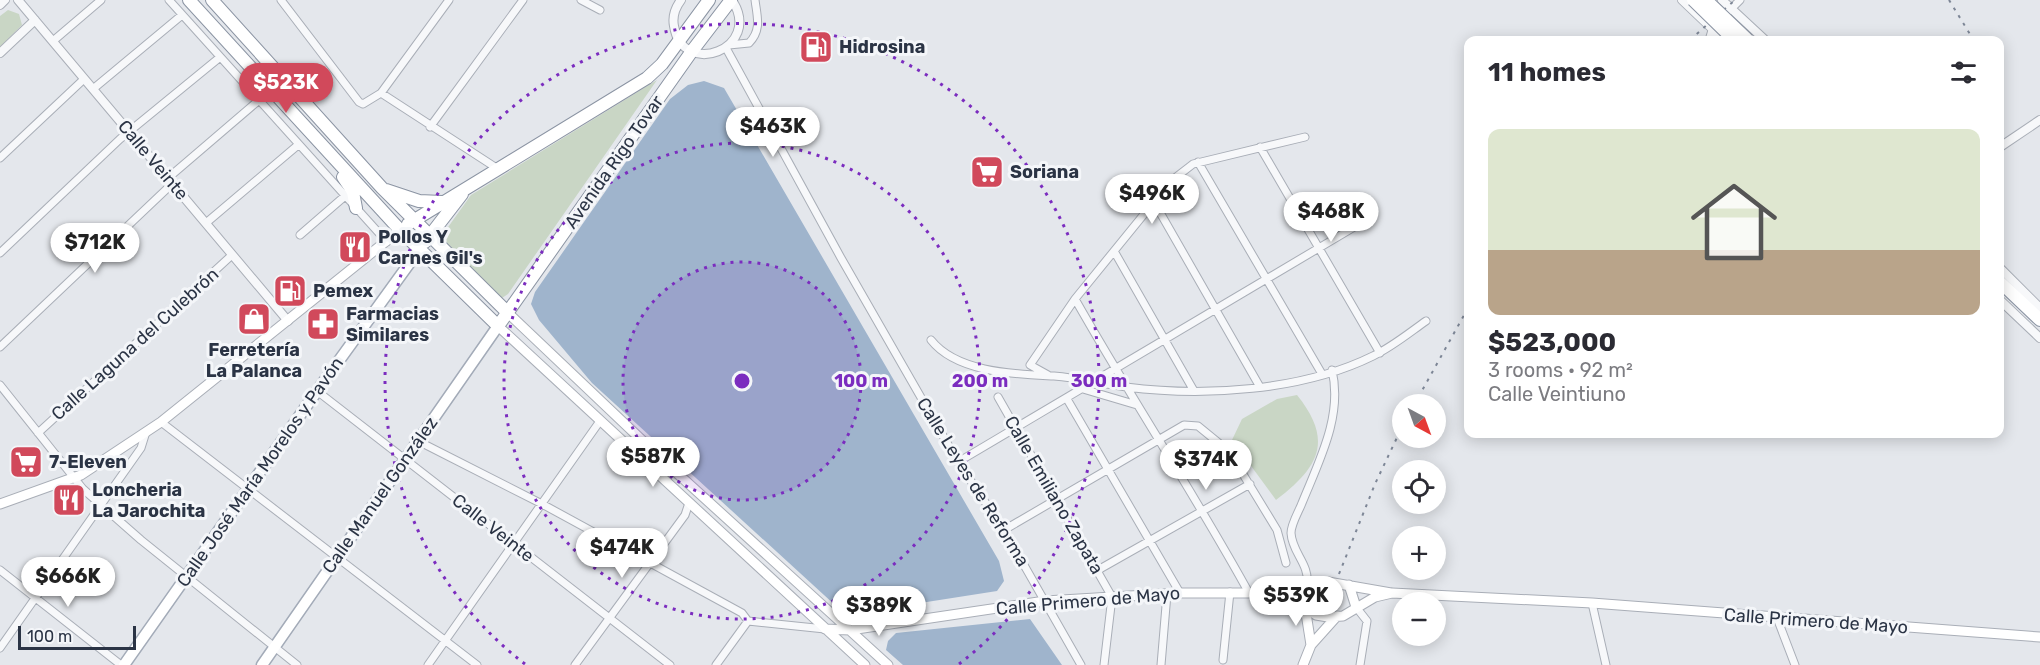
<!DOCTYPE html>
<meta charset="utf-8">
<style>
:root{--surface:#fff;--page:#f7f7f7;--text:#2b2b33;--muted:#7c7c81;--line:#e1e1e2;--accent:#d1495b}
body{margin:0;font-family:Rubik,sans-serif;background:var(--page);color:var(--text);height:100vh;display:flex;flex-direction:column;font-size:22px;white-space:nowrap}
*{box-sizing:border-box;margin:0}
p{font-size:20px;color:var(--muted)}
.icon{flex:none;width:33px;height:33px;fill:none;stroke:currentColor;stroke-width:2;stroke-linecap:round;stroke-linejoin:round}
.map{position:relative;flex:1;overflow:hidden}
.side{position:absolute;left:1464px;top:36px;width:540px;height:402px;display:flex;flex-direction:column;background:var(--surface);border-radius:12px;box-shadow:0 3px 15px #0003}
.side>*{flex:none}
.needle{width:39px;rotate:139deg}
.tools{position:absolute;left:1392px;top:394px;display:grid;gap:12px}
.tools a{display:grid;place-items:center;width:54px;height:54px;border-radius:50%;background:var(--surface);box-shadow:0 3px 15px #0003;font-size:30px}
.scale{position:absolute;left:18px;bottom:15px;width:118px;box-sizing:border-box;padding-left:6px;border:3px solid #2b3445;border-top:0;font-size:16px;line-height:21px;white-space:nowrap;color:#2b3445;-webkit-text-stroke:4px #f4f6f9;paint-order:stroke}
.price{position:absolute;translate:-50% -51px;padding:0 14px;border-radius:21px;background:#fff;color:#222;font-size:20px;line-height:39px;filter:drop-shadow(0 2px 3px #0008)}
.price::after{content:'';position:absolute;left:50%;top:36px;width:18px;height:14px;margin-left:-9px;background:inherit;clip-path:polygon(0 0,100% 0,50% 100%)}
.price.on{background:var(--accent);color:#fff}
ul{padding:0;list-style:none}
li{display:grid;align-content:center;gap:12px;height:318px;padding:0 24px}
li+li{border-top:2px solid var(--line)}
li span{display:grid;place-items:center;height:186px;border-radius:12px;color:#555}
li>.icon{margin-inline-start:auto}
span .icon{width:108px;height:108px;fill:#fffc;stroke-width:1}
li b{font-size:26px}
h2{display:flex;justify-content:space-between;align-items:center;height:72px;padding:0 24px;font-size:26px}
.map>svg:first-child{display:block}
.green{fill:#c9d6c5}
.water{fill:#9fb4cc}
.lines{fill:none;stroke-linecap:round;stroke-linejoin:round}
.minor-casing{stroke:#a9aeb7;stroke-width:9}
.tertiary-casing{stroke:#a9aeb7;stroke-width:10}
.secondary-casing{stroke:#a9aeb7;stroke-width:11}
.primary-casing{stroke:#a3abb8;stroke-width:13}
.trunk-casing{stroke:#8b94a3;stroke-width:14}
.minor{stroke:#f7f8fa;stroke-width:7}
.tertiary{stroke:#f7f8fa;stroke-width:8}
.secondary{stroke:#fff;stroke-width:9}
.primary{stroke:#fff;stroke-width:10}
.trunk{stroke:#fff;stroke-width:12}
.rail{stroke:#7d8696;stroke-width:2;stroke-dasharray:3 6;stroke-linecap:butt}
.trunk-bridge-casing{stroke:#8b94a3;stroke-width:14;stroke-linecap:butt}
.trunk-bridge{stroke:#fff;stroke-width:12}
.ring{fill:none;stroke:#7b2cbf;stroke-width:3;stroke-dasharray:3 6}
.labels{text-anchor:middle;stroke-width:6;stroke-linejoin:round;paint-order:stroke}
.poi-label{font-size:18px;font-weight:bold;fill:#2b3445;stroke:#f4f6f9;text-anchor:start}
.street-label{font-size:18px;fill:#2b3445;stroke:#f4f6f9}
.centre{fill:#7b2cbf;stroke:#f4f6f9;stroke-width:3}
.ring-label{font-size:18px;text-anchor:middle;font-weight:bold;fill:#7b2cbf;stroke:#f4f6f9;stroke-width:6;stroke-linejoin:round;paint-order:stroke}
</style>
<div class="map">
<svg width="2040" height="665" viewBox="0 0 2040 665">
<rect width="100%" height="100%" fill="#e4e7ec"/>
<path class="green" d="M 8,10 L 19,14 L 22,25 L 0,47 L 0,16 Z
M 657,80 L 508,294 L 502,298 L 441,237 L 471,195 Z
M 1297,395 C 1334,441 1319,467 1276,500 L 1232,440 L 1242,419 L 1277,399 Z"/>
<path class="water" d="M 704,81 L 724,88 L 999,561 L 1004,581 L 997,591 L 850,614 L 836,606 L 592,383 L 539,320 L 531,304 L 535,292 L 670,99 L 688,85 Z
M 1030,619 L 1062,665 L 903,665 L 886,650 L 888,641 L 896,633 Z"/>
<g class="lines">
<g class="minor-casing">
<path id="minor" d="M 169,0 L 387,242
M 281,0 L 359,102 L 363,104 L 381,93 L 449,0
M 581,0 L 600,10
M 1729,11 L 1740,0
M 1709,40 L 1713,27
M 53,41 L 101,0
M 729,45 L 749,43 C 762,30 757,16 755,0
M 726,48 L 841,258 L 958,462 L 1004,530 L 1081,665
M 93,89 L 182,15
M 381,93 L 498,169
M 430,127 L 523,0
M 1260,147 L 1380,353
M 0,158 L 84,79
M 1198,162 L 1322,374
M 168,178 L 258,101
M 1154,202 L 1260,387
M 206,223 L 298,145
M 300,235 L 345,196
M 1114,251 L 1194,391
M 0,253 L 120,139 L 219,58
M 1075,299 C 1131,398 1194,493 1249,593
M 931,340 C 957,373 1016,374 1054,376 C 1079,378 1102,384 1126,387 C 1204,397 1302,391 1373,356 C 1392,347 1409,333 1426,321
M 0,347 L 173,183
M 1048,375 L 1030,365 L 1075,299 L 1171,181 L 1193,164 L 1305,137
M 0,385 L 83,489 L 141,540 L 297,665
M 1083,389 L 1137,405
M 317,391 L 670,665
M 998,397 L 1112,597 L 1104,665
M 1067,399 L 1180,593
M 161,422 L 477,665
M 38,433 L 232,255
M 418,441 L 542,504 L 742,613 L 748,621 L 825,629
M 958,462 L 1361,223
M 1004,530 L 1184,425 L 1198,426 L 1220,444 L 1238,466 L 1277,530 L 1286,563
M 0,570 L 121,665
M 1098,570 L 1250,484
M 1307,585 C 1310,564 1292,553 1291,533 C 1291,524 1299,511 1302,503 C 1319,461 1343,416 1332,370
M 1592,603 L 1606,665
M 1356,607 L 1367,621 L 1360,665
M 1777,618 L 1795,665
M 0,648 L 141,448 L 146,432
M 1223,660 L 1230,592
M 428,665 L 600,421
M 575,665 L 685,515 L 689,503
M 716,665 L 748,621
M 1161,665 L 1167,594"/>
</g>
<g class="tertiary-casing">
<path id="tertiary" d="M 18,0 L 288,321
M 681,0 C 675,8 672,16 674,26 C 682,79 764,49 732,0
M 1682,0 L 1724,40
M 1722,0 L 1765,40
M 0,5 L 5,0
M 0,53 L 35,20
M 2000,147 L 2040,120
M 2000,268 L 2040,308
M 2000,300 L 2040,338"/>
</g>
<g class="secondary-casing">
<path id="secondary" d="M 508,313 L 667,464 L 888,665
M 498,326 L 865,665
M 0,504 L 81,475 L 161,422 L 400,230
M 1307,585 L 1305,607 L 1311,645
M 1349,585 L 1356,607
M 1279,592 L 1316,615 L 1328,617 L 1343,616 L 1375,597 L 1392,593 L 1592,603 L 2040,637
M 825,629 L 850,630 L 1045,601 L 1180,593 L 1275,593 L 1328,582 L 1391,593
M 1303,665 L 1311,645 L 1337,616"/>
</g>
<g class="primary-casing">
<path id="primary" d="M 124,665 L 317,391 L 419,250
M 262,665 L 498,326"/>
</g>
<g class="trunk-casing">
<path id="trunk" d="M 189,0 L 400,230 L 498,326 L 692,51 L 731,0
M 212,0 L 382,188 L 508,313
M 343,177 L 353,192 L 356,208
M 386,190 L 419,201 L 442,202
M 408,224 L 647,78 L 662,64 L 709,0
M 425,242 L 462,194
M 2000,282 L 2040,320"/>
</g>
<use href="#minor" class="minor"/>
<use href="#tertiary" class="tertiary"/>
<use href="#secondary" class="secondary"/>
<use href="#primary" class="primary"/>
<use href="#trunk" class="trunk"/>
<path class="rail" d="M 1949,0 L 1973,39
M 1690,40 L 1735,0
M 1414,405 L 1468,308
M 1339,574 L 1375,484 L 1402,427"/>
<g class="trunk-bridge-casing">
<path id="trunk-bridge" d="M 1693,0 L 1734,40
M 1706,0 L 1748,40"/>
</g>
<use href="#trunk-bridge" class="trunk-bridge"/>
</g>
<circle cx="742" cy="381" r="119" fill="#7b2cbf" fill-opacity=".12"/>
<g class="ring">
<circle cx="742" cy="381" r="119"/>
<circle cx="742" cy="381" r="238"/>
<path d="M525 664A357 357 0 1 1 959 664"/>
</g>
<defs>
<g id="fuel-square" transform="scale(1.725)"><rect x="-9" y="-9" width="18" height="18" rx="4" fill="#d1495b" stroke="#f4f6f9"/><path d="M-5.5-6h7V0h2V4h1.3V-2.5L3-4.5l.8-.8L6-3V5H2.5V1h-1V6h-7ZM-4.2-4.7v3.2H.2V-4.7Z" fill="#fff"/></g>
<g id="supermarket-square" transform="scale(1.725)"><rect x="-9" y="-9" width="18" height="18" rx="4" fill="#d1495b" stroke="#f4f6f9"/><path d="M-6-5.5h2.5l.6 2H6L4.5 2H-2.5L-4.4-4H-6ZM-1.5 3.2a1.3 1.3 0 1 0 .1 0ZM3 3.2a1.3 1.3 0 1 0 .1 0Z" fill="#fff"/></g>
<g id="restaurant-square" transform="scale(1.725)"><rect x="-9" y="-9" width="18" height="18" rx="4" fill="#d1495b" stroke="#f4f6f9"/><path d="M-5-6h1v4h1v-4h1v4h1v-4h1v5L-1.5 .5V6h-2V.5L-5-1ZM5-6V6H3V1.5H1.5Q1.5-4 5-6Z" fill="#fff"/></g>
<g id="shop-square" transform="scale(1.725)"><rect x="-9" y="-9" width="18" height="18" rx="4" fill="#d1495b" stroke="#f4f6f9"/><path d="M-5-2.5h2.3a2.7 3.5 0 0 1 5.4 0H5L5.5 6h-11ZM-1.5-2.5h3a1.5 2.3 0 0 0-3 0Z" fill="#fff"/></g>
<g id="pharmacy-square" transform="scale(1.725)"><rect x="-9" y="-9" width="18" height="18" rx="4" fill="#d1495b" stroke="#f4f6f9"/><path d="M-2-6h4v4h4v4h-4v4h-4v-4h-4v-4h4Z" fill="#fff"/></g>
</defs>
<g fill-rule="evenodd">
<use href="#fuel-square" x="816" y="47"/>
<use href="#supermarket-square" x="987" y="172"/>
<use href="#restaurant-square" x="355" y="247"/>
<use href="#fuel-square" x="290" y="291"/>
<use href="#shop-square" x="254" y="319"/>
<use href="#pharmacy-square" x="323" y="324"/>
<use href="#supermarket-square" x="26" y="462"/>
<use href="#restaurant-square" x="69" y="500"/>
</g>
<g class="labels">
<g class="poi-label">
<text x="839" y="53">Hidrosina</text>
<text x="1010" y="178">Soriana</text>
<text x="378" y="243">Pollos Y<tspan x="378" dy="21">Carnes Gil's</tspan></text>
<text x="313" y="297">Pemex</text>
<text x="346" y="320">Farmacias<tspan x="346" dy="21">Similares</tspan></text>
<text x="254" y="356" text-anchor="middle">Ferretería<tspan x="254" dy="21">La Palanca</tspan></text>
<text x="49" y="468">7-Eleven</text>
<text x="92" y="496">Loncheria<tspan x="92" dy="21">La Jarochita</tspan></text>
</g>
<g class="street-label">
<text transform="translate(153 160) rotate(50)" y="6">Calle Veinte</text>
<text transform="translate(614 162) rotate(-55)" y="6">Avenida Rigo Tovar</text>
<text transform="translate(135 344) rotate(-42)" y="6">Calle Laguna del Culebrón</text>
<text transform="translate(260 472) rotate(-55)" y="6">Calle José María Morelos y Pavón</text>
<text transform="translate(973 482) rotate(58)" y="6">Calle Leyes de Reforma</text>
<text transform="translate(380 495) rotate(-55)" y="6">Calle Manuel González</text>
<text transform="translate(1054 495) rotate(60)" y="6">Calle Emiliano Zapata</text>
<text transform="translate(493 528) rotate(38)" y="6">Calle Veinte</text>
<text transform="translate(1088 601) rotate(-5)" y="6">Calle Primero de Mayo</text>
<text transform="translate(1816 621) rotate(4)" y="6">Calle Primero de Mayo</text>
</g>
</g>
<circle cx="742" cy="381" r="9" class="centre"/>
<g class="ring-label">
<text x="861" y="387">100 m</text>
<text x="980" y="387">200 m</text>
<text x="1099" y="387">300 m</text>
</g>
</svg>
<div class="tools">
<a><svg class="needle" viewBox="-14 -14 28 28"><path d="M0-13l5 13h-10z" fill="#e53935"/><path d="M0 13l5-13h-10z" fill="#7c7c81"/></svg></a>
<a><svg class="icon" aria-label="locate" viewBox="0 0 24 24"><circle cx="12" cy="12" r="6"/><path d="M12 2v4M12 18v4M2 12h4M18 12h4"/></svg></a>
<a>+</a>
<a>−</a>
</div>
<div class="scale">100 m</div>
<b class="price on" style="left:286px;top:114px">$523K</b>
<b class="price" style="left:773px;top:158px">$463K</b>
<b class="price" style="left:1152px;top:225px">$496K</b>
<b class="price" style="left:1331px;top:243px">$468K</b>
<b class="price" style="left:95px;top:274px">$712K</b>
<b class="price" style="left:653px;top:488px">$587K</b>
<b class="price" style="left:1206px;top:491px">$374K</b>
<b class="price" style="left:622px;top:579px">$474K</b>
<b class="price" style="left:68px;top:608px">$666K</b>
<b class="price" style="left:1296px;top:627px">$539K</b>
<b class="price" style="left:879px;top:637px">$389K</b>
<section class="side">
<h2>11 homes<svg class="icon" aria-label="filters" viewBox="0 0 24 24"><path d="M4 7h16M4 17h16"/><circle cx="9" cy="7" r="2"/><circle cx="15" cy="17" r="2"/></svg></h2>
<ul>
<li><span style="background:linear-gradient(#dfe7d0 65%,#b9a48a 0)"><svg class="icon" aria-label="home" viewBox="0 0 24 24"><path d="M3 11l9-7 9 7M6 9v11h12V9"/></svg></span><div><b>$523,000</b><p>3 rooms · 92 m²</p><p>Calle Veintiuno</p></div></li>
</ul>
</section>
</div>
